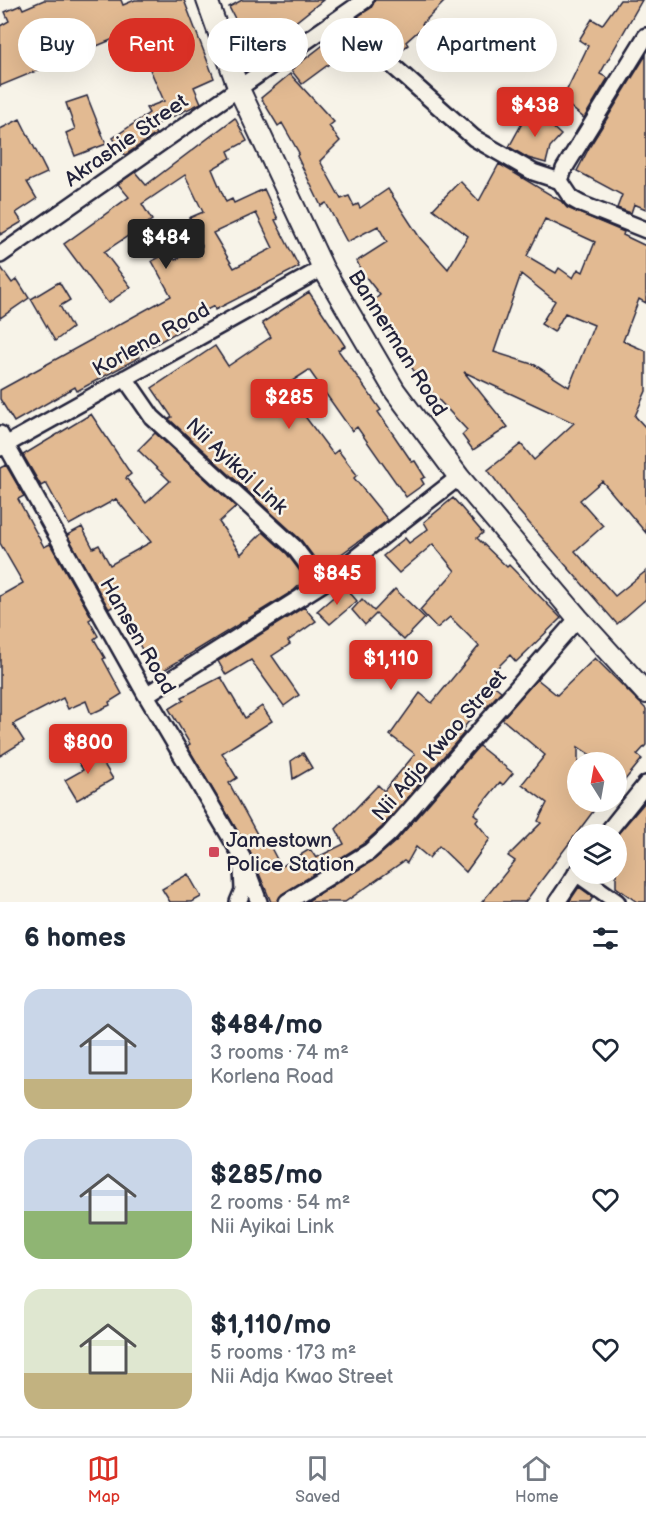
<!DOCTYPE html>
<meta charset="utf-8">
<style>
:root{--surface:#fff;--page:#f2f2f3;--text:#1f2937;--muted:#747a83;--line:#e0e1e3;--accent:#d93025}
body{margin:0;font-family:"Balsamiq Sans",sans-serif;background:var(--page);color:var(--text);height:100vh;display:flex;flex-direction:column;font-size:22px;white-space:nowrap}
*{box-sizing:border-box;margin:0}
p{font-size:20px;color:var(--muted)}
.icon{flex:none;width:33px;height:33px;fill:none;stroke:currentColor;stroke-width:2;stroke-linecap:round;stroke-linejoin:round}
.map{position:relative;height:902px;overflow:hidden}
.sheet{display:flex;flex-direction:column;background:var(--surface);flex:1}
.sheet>*{flex:none}
.top-card{position:absolute;left:18px;top:18px;width:610px;height:54px;display:flex;gap:12px}
.needle{width:39px;rotate:349deg}
.controls{position:absolute;left:567px;top:752px;display:grid;gap:12px}
.controls a{display:grid;place-items:center;width:60px;height:60px;border-radius:50%;background:var(--surface);box-shadow:0 6px 24px #0002;font-size:30px}
.price{position:absolute;translate:-50% -51px;padding:0 14px;border-radius:6px;background:var(--accent);color:#fff;font-size:20px;line-height:39px;filter:drop-shadow(0 2px 3px #0008)}
.price::after{content:'';position:absolute;left:50%;top:36px;width:18px;height:14px;margin-left:-9px;background:inherit;clip-path:polygon(0 0,100% 0,50% 100%)}
.price.on{background:#222;color:#fff}
ul{padding:0;list-style:none}
li{display:flex;align-items:center;gap:18px;height:150px;padding:0 24px}
li span{display:grid;place-items:center;flex:none;width:168px;height:120px;border-radius:18px;color:#555}
li>.icon{margin-inline-start:auto}
span .icon{width:72px;height:72px;fill:#fffc;stroke-width:1}
li b{font-size:26px}
h2{display:flex;justify-content:space-between;align-items:center;height:72px;padding:0 24px;font-size:26px}
.tag{padding:0 21px;border-radius:27px;background:var(--surface);box-shadow:0 6px 24px #0002;font-size:21px;line-height:54px}
.tag.on{background:var(--accent);color:#fff}
.menu{display:flex;justify-content:space-around;align-items:center;height:84px;border-top:2px solid var(--line);background:var(--surface);font-size:16px;color:var(--muted)}
.menu a{display:grid;justify-items:center;gap:3px}
.menu .on{color:var(--accent)}
.map>svg:first-child{display:block}
.building{fill:#e2ba92;stroke:#22223b;stroke-width:1.5;fill-rule:evenodd}
.lines{fill:none;stroke-linecap:round;stroke-linejoin:round}
.minor-casing{stroke:#22223b;stroke-width:20}
.tertiary-casing{stroke:#22223b;stroke-width:24}
.minor{stroke:#f7f3e8;stroke-width:15}
.tertiary{stroke:#f7f3e8;stroke-width:20}
.poi-dot{fill:#d1495b;stroke:#f7f3e8;stroke-width:2}
.labels{text-anchor:middle;stroke-width:5;stroke-linejoin:round;paint-order:stroke}
.street-label{font-size:21px;fill:#22223b;stroke:#f7f3e8}
.poi-label{font-size:21px;fill:#22223b;stroke:#f7f3e8;text-anchor:start}
</style>
<div class="map">
<svg width="646" height="902" viewBox="0 0 646 902">
<rect width="100%" height="100%" fill="#f7f3e8"/>
<filter id="ink" filterUnits="userSpaceOnUse"><feTurbulence type="fractalNoise" baseFrequency=".0167" numOctaves="2"/><feDisplacementMap in="SourceGraphic" scale="12" xChannelSelector="R" yChannelSelector="G"/><feConvolveMatrix kernelMatrix="1 2 1 2 8 2 1 2 1" color-interpolation-filters="sRGB"/></filter>
<g filter="url(#ink)">
<path class="building" d="M 44,0 L 121,0 L 123,5 L 135,0 L 184,0 L 214,78 L 194,87 L 201,103 L 151,127 L 156,134 L 125,155 L 113,138 L 149,113 L 146,108 L 164,101 L 133,31 L 0,86 L 0,26 L 9,21 L 5,12 L 21,5 L 23,9 Z
M 242,0 L 323,0 L 274,39 L 252,51 L 229,7 Z
M 375,0 L 446,0 L 422,24 L 424,26 L 406,42 L 408,45 L 395,55 L 373,35 L 358,16 L 371,8 Z
M 620,0 L 642,0 L 600,74 L 608,78 L 584,118 L 562,100 L 588,46 L 579,40 L 592,19 L 602,25 Z
M 344,29 L 359,49 L 381,68 L 379,70 L 355,45 L 302,84 L 291,70 Z
M 646,55 L 646,209 L 634,204 L 631,213 L 617,208 L 622,195 L 577,171 L 590,146 Z
M 290,74 L 334,122 L 329,126 L 340,141 L 320,161 L 341,199 L 349,196 L 354,206 L 358,204 L 360,208 L 388,189 L 420,238 L 448,269 L 468,236 L 433,209 L 460,181 L 479,201 L 499,164 L 561,201 L 567,208 L 624,232 L 623,235 L 646,246 L 646,303 L 639,299 L 623,341 L 646,351 L 646,391 L 635,416 L 646,428 L 646,533 L 602,481 L 580,500 L 603,526 L 575,551 L 615,596 L 646,571 L 646,599 L 617,624 L 516,508 L 488,470 L 521,444 L 534,460 L 574,423 L 464,372 L 508,427 L 473,450 L 462,435 L 467,430 L 419,379 L 371,303 L 380,295 L 361,271 L 357,261 L 387,242 L 378,226 L 347,242 L 326,203 L 321,206 L 297,156 L 299,153 L 282,123 L 278,126 L 261,98 ZM 545,219 L 595,242 L 583,272 L 578,269 L 573,278 L 559,268 L 556,273 L 527,256 ZM 521,274 L 555,301 L 541,324 L 554,332 L 565,313 L 594,325 L 569,387 L 535,365 L 494,352 Z
M 87,96 L 106,144 L 75,156 L 66,133 L 75,129 L 66,103 Z
M 531,107 L 561,135 L 550,147 L 546,163 L 528,158 L 509,147 Z
M 235,118 L 247,141 L 228,151 L 231,158 L 212,169 L 226,202 L 232,199 L 234,203 L 264,189 L 278,219 L 275,220 L 299,267 L 215,310 L 214,306 L 183,322 L 186,327 L 138,354 L 140,357 L 77,391 L 75,387 L 14,422 L 0,399 L 0,390 L 171,296 L 152,261 L 171,251 L 175,260 L 202,246 L 189,218 L 203,212 L 185,175 L 142,204 L 152,220 L 104,252 L 131,287 L 108,303 L 64,244 L 129,197 L 118,184 L 135,172 L 146,185 ZM 256,213 L 273,248 L 234,268 L 213,233 Z
M 20,119 L 47,173 L 27,182 L 37,199 L 16,213 L 22,222 L 0,235 L 0,129 Z
M 0,266 L 12,283 L 17,279 L 29,298 L 0,318 Z
M 59,282 L 70,300 L 60,306 L 72,328 L 55,341 L 31,299 Z
M 309,292 L 345,346 L 338,350 L 381,410 L 378,412 L 412,462 L 415,461 L 425,477 L 421,479 L 424,484 L 406,497 L 357,427 L 352,431 L 309,370 L 283,387 L 333,454 L 338,450 L 357,475 L 354,478 L 388,520 L 322,568 L 301,540 L 169,419 L 172,417 L 152,388 L 215,346 L 228,366 L 271,337 L 262,323 Z
M 91,414 L 131,474 L 126,478 L 146,503 L 170,481 L 138,450 L 155,433 L 236,507 L 219,522 L 241,554 L 263,532 L 287,554 L 306,579 L 293,591 L 156,675 L 117,604 L 109,609 L 67,535 L 82,527 L 93,548 L 99,545 L 110,565 L 151,542 L 116,499 L 69,525 L 46,483 L 41,486 L 23,455 Z
M 6,465 L 24,496 L 18,499 L 44,547 L 50,544 L 92,618 L 89,620 L 98,636 L 94,639 L 105,658 L 103,659 L 122,694 L 109,702 L 110,705 L 91,714 L 86,701 L 68,709 L 63,698 L 13,724 L 24,741 L 0,756 L 0,596 L 23,583 L 0,543 L 0,468 Z
M 453,498 L 483,533 L 477,538 L 507,567 L 509,565 L 561,618 L 516,662 L 510,655 L 486,679 L 501,691 L 486,708 L 482,705 L 461,731 L 464,733 L 382,827 L 363,844 L 282,894 L 277,902 L 271,902 L 250,852 L 187,746 L 190,744 L 169,709 L 184,700 L 182,697 L 221,677 L 245,718 L 262,706 L 272,721 L 222,753 L 237,778 L 229,783 L 263,845 L 269,844 L 281,867 L 310,849 L 316,858 L 344,844 L 336,829 L 378,785 L 384,791 L 415,754 L 390,735 L 420,693 L 432,703 L 479,646 L 450,617 L 437,628 L 420,610 L 455,571 L 433,544 L 399,573 L 383,556 L 405,538 L 409,543 L 428,529 L 424,522 Z
M 345,587 L 357,601 L 330,624 L 317,611 Z
M 395,589 L 425,618 L 404,640 L 376,614 L 365,625 L 352,610 L 362,599 L 374,611 Z
M 304,607 L 316,621 L 288,641 L 290,644 L 272,656 L 299,695 L 284,706 L 251,660 L 226,675 L 218,661 Z
M 595,658 L 646,709 L 646,745 L 637,755 L 642,759 L 616,791 L 616,762 L 601,762 L 578,747 L 578,801 L 601,801 L 525,902 L 482,902 L 515,861 L 508,856 L 541,823 L 538,821 L 547,803 L 522,784 L 545,755 L 502,719 L 537,679 L 557,695 Z
M 479,746 L 513,773 L 503,785 L 500,782 L 474,814 L 479,818 L 476,822 L 490,839 L 466,872 L 439,846 L 429,858 L 416,847 L 407,863 L 404,861 L 345,902 L 306,902 L 374,860 L 396,841 Z
M 88,747 L 97,761 L 101,759 L 113,779 L 77,800 L 65,780 L 83,770 L 75,756 Z
M 303,753 L 312,768 L 293,779 L 291,761 Z
M 646,801 L 646,902 L 637,902 L 616,887 L 616,836 Z
M 188,874 L 201,897 L 192,902 L 170,902 L 162,889 Z
M 579,887 L 593,897 L 590,902 L 569,902 Z"/>
<g class="lines">
<g class="minor-casing">
<path id="minor" d="M 345,15 L 366,42 L 474,138 L 533,172 L 560,181 L 572,199 L 581,204 L 646,230
M 560,181 L 564,169 L 646,36
M 0,255 L 365,0
M 125,378 L 152,417 L 294,547 L 322,584
M 0,434 L 146,695 L 242,857 L 259,902
M 0,448 L 323,268
M 146,695 L 322,584 L 459,477
M 606,834 L 646,784
M 576,873 L 617,902
M 238,902 L 243,890 L 242,869
M 287,902 L 369,852 L 389,834 L 578,618
M 557,902 L 578,871"/>
</g>
<g class="tertiary-casing">
<path id="tertiary" d="M 207,0 L 238,87 L 323,268 L 395,391 L 459,477 L 578,618 L 646,693"/>
</g>
<use href="#minor" class="minor"/>
<use href="#tertiary" class="tertiary"/>
</g>
</g>
<rect class="poi-dot" x="208" y="846" width="12" height="12" rx="3"/>
<g class="labels">
<g class="street-label">
<text transform="translate(126 140) rotate(-35)" y="7">Akrashie Street</text>
<text transform="translate(151 339) rotate(-29)" y="7">Korlena Road</text>
<text transform="translate(398 343) rotate(58)" y="7">Bannerman Road</text>
<text transform="translate(237 466) rotate(43)" y="7">Nii Ayikai Link</text>
<text transform="translate(138 636) rotate(60)" y="7">Hansen Road</text>
<text transform="translate(439 745) rotate(-49)" y="7">Nii Adja Kwao Street</text>
</g>
<g class="poi-label">
<text x="226" y="847">Jamestown<tspan x="226" dy="24">Police Station</tspan></text>
</g>
</g>
</svg>
<div class="controls">
<a><svg class="needle" viewBox="-14 -14 28 28"><path d="M0-13l5 13h-10z" fill="#e53935"/><path d="M0 13l5-13h-10z" fill="#747a83"/></svg></a>
<a><svg class="icon" aria-label="layers" viewBox="0 0 24 24"><path d="M12 4l9 5-9 5-9-5zM3 14l9 5 9-5"/></svg></a>
</div>
<b class="price" style="left:535px;top:138px">$438</b>
<b class="price on" style="left:166px;top:270px">$484</b>
<b class="price" style="left:289px;top:430px">$285</b>
<b class="price" style="left:337px;top:606px">$845</b>
<b class="price" style="left:391px;top:691px">$1,110</b>
<b class="price" style="left:88px;top:775px">$800</b>
<div class="top-card">
<a class="tag">Buy</a>
<a class="tag on">Rent</a>
<a class="tag">Filters</a>
<a class="tag">New</a>
<a class="tag">Apartment</a>
</div>
</div>
<section class="sheet">
<h2>6 homes<svg class="icon" aria-label="filters" viewBox="0 0 24 24"><path d="M4 7h16M4 17h16"/><circle cx="9" cy="7" r="2"/><circle cx="15" cy="17" r="2"/></svg></h2>
<ul>
<li><span style="background:linear-gradient(#c9d6e8 75%,#c2b280 0)"><svg class="icon" aria-label="home" viewBox="0 0 24 24"><path d="M3 11l9-7 9 7M6 9v11h12V9"/></svg></span><div><b>$484/mo</b><p>3 rooms · 74 m²</p><p>Korlena Road</p></div><svg class="icon" aria-label="heart" viewBox="0 0 24 24"><path d="M12 20l-8-8c-3-5 5-10 8-4 3-6 11-1 8 4z"/></svg></li>
<li><span style="background:linear-gradient(#c9d6e8 60%,#8fb573 0)"><svg class="icon" aria-label="home" viewBox="0 0 24 24"><path d="M3 11l9-7 9 7M6 9v11h12V9"/></svg></span><div><b>$285/mo</b><p>2 rooms · 54 m²</p><p>Nii Ayikai Link</p></div><svg class="icon" aria-label="heart" viewBox="0 0 24 24"><path d="M12 20l-8-8c-3-5 5-10 8-4 3-6 11-1 8 4z"/></svg></li>
<li><span style="background:linear-gradient(#dfe7d0 70%,#c2b280 0)"><svg class="icon" aria-label="home" viewBox="0 0 24 24"><path d="M3 11l9-7 9 7M6 9v11h12V9"/></svg></span><div><b>$1,110/mo</b><p>5 rooms · 173 m²</p><p>Nii Adja Kwao Street</p></div><svg class="icon" aria-label="heart" viewBox="0 0 24 24"><path d="M12 20l-8-8c-3-5 5-10 8-4 3-6 11-1 8 4z"/></svg></li>
</ul>
</section>
<nav class="menu">
<a class="on"><svg class="icon" aria-label="map" viewBox="0 0 24 24"><path d="M3 6l6-2 6 2 6-2v14l-6 2-6-2-6 2zM9 4v14M15 6v14"/></svg>Map</a>
<a><svg class="icon" aria-label="saved" viewBox="0 0 24 24"><path d="M7 4h10v16l-5-4-5 4z"/></svg>Saved</a>
<a><svg class="icon" aria-label="home" viewBox="0 0 24 24"><path d="M3 11l9-7 9 7M6 9v11h12V9"/></svg>Home</a>
</nav>
